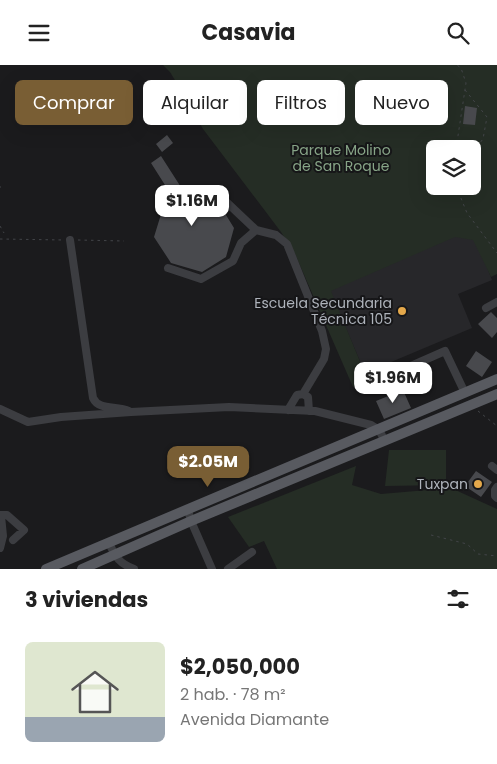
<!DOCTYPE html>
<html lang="es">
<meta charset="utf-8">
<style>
:root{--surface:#fff;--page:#f6f6f6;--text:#222;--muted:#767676;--line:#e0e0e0;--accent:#795e34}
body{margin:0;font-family:Poppins,sans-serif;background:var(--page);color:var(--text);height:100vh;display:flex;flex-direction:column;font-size:19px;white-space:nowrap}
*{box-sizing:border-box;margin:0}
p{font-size:16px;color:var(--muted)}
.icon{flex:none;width:28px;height:28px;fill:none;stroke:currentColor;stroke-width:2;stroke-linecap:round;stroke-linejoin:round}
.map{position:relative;height:504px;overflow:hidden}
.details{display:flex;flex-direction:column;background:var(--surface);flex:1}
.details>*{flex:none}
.top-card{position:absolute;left:15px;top:15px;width:468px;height:45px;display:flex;gap:10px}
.fabs{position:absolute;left:426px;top:75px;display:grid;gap:10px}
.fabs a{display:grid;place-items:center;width:55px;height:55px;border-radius:8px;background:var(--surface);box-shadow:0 5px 20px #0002;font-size:25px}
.price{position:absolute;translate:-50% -42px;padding:0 11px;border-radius:10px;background:#fff;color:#222;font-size:16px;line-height:32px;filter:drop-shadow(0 1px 2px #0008)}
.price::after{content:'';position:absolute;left:50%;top:30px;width:15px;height:11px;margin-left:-8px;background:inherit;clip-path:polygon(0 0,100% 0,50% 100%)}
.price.selected{background:var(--accent);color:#fff}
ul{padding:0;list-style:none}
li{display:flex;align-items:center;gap:15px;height:125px;padding:0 25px}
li+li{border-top:1px solid var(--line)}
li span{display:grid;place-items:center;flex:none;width:140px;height:100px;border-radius:8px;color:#555}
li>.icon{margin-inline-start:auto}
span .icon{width:60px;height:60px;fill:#fffc;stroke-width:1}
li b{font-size:21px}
h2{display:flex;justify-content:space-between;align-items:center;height:60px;padding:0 25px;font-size:21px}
.tag{padding:0 18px;border-radius:8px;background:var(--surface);box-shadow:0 5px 20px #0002;font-size:18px;line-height:45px}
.tag.selected{background:var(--accent);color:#fff}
header{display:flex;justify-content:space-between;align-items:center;height:65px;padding:0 25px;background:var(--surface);font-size:22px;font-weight:700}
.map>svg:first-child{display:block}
.built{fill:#27272a}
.green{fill:#252d25;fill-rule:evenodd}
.building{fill:#48494d}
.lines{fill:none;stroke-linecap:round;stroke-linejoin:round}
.path{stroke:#424448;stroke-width:1;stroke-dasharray:2.5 4;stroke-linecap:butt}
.minor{stroke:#3c3d41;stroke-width:8}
.major{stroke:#585a60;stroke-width:10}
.poi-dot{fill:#e4a84b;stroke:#161618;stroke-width:2}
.labels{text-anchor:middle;stroke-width:4;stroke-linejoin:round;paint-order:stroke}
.park-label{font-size:14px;fill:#87a487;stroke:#161618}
.poi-label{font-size:14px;fill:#aeb3bb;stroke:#161618;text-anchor:end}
</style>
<header><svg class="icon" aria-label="menu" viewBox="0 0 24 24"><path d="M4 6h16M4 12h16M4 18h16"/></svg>Casavia<svg class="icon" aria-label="search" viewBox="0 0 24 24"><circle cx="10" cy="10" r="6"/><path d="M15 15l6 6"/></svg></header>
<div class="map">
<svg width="497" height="504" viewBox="0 0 497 504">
<rect width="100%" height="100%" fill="#1b1b1d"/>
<path class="built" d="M 471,163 L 492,215 L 458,229 L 472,263 L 365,308 L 329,223 Z"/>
<path class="green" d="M 163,0 L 497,0 L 497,209 L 491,212 L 473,175 L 455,172 L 331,226 L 368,316 L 353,322 L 295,189 L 281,167 L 203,64 L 191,42 L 170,7 ZM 435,84 L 472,84 L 472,121 L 435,121 Z
M 389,385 L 446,385 L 446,420 L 385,421 Z
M 356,401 L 352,420 L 381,429 L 451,423 L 497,444 L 497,504 L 277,504 L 264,476 L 249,482 L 228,452 Z"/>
<path class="building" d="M 465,41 L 477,43 L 475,60 L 463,59 Z
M 167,70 L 173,78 L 162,87 L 156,79 Z
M 161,91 L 186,130 L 218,137 L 234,163 L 226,192 L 202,207 L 171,198 L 154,172 L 162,146 L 177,138 L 168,125 L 169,121 L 165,120 L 151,98 Z
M 491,247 L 497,253 L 497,267 L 492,273 L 478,259 Z
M 476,286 L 492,297 L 482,312 L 466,301 Z
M 403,325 L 411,343 L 384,354 L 376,336 Z
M 476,406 L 492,417 L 481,432 L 465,421 Z"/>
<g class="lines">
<path class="path" d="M 465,25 L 487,52 L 483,74 L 472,88
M 456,84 L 466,18 L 461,3 L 457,0
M 456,121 L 467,148 L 497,188
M 0,122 L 1,122
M 0,161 L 4,168
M 0,174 L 64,175
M 78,175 L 124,176
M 478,346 L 497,361
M 431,470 L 467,479 L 478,489 L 497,491"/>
<path class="minor" d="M 196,126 L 220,131 L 256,165 L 276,170 L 287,179 L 322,266 L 326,284 L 324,294 L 303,329
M 70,175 L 93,333 C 99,346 117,340 129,346
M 168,203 L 201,214 L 233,196 L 241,178 L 256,165
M 486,243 L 497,237
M 404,304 L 445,286 L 465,328
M 0,344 L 28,357 L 61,352 L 131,347 L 229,342 L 315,346 L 371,360 L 379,365 L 385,376
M 288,345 L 297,330 L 303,329 L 308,332 L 309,346
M 492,401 L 497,405
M 497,422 L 495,425 L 495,431 L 497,433
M 188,445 L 191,456 L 212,504
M 0,450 L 7,450 L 24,465 L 13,475
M 109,478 C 116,493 119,498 134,504
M 0,483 L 3,471 L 1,451
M 228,504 L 252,487"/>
<path class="major" d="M 46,504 L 497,314
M 82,504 L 191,456 L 497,329"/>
</g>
<g class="poi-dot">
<circle cx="402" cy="246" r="5"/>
<circle cx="478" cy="419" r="5"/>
</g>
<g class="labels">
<g class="park-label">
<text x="341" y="90">Parque Molino<tspan x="341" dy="16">de San Roque</tspan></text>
</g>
<g class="poi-label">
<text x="392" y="243">Escuela Secundaria<tspan x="392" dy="16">Técnica 105</tspan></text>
<text x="468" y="424">Tuxpan</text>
</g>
</g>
</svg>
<div class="fabs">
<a><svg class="icon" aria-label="layers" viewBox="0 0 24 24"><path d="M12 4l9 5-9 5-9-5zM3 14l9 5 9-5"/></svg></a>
</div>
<b class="price" style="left:192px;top:162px">$1.16M</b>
<b class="price" style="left:393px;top:339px">$1.96M</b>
<b class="price selected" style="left:208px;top:423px">$2.05M</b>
<div class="top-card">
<a class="tag selected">Comprar</a>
<a class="tag">Alquilar</a>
<a class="tag">Filtros</a>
<a class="tag">Nuevo</a>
</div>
</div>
<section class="details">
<h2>3 viviendas<svg class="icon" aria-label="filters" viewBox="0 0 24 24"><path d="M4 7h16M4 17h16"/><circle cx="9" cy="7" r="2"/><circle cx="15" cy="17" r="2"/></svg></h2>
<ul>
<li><span style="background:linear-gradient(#dfe7d0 75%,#9aa5b1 0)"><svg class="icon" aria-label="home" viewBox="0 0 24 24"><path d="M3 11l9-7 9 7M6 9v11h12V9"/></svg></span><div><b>$2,050,000</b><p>2 hab. · 78 m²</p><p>Avenida Diamante</p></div></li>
</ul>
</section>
